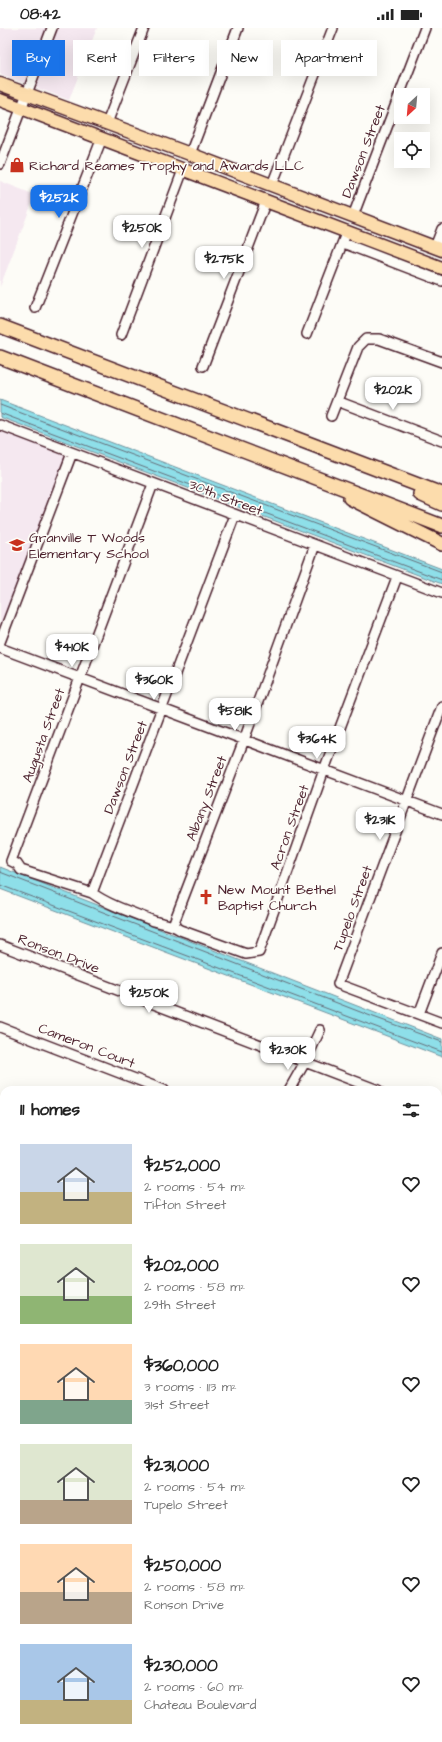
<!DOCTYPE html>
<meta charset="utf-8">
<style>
:root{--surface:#fff;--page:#f6f6f6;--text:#222;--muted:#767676;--accent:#1a73e8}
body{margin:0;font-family:"Architects Daughter",sans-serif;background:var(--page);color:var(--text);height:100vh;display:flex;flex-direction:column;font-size:15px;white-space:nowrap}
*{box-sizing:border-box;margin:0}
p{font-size:13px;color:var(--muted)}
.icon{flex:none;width:22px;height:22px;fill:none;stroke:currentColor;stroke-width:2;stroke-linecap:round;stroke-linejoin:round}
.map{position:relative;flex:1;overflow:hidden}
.panel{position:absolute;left:0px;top:1058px;width:442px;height:656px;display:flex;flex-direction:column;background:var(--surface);border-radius:12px 12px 0 0;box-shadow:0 4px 16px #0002}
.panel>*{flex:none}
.top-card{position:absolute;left:12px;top:12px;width:418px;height:36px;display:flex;gap:8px}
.needle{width:26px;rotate:206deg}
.tools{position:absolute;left:394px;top:60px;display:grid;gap:8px}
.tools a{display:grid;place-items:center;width:36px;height:36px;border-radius:0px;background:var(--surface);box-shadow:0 4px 16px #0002;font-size:20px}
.price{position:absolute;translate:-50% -34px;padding:0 9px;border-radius:8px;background:#fff;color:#222;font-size:13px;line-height:26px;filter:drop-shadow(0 1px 2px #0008)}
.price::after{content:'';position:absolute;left:50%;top:24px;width:12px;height:9px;margin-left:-6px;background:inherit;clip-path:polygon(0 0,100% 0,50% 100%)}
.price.active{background:var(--accent);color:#fff}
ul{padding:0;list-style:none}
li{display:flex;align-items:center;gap:12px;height:100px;padding:0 20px}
li span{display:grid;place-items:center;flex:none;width:112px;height:80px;border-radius:0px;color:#555}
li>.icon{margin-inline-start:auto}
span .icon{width:48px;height:48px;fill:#fffc;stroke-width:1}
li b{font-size:17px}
h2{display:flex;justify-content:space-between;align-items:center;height:48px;padding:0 20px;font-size:17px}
.pill{padding:0 14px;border-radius:0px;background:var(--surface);box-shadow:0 4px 16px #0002;font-size:14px;line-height:36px}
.pill.active{background:var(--accent);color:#fff}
.status{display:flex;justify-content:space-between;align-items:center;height:28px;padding:0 20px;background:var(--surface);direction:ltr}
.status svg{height:11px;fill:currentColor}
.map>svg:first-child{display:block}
.built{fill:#f5e8f0}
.water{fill:#8edfe9;stroke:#73929d}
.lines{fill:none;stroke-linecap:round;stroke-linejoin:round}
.shore{stroke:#656c77;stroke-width:1}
.minor-casing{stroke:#4a1f2b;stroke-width:12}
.major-casing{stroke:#4a1f2b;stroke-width:15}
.highway-casing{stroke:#4a1f2b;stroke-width:16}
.minor{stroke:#fdfcf7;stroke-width:9}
.major{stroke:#fcdcac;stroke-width:12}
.highway{stroke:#fcdcac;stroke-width:13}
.labels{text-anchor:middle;stroke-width:3.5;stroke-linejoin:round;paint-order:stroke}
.street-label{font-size:14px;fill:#4a1f2b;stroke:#fdfcf7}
.poi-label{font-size:14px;fill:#4a1f2b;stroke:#fdfcf7;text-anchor:start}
</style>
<div class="status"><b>08:42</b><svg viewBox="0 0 49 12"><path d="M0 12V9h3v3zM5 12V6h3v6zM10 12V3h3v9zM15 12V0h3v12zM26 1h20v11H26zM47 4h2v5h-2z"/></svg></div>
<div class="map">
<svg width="442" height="1714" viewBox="0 0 442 1714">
<rect width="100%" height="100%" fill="#fdfcf7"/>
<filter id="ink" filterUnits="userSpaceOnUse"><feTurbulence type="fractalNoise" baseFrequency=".025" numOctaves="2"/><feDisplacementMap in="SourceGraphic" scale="8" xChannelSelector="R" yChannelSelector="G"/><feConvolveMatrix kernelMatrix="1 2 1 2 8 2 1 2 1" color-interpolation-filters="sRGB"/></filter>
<g filter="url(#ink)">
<path class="built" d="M 0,0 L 97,0 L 69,72 L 0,46 Z
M 0,153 L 35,167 L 0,259 Z
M 0,403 L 68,429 L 0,606 Z"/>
<path class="water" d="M 0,372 L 442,541 L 442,556 L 0,389 Z
M 0,839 L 442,1011 L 442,1029 L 0,861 Z"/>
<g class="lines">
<path class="shore" d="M 0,377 L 442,544
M 0,385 L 442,552
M 0,844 L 368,987 L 442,1014
M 0,857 L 442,1024"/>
<g class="minor-casing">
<path id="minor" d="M 107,95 L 144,0
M 190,126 L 238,0
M 0,136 L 52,0
M 272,157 L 333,0
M 353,188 L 425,0
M 343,215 L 442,253
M 435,219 L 442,201
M 35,280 L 102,110
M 307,306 L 347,203
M 121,307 L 183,142
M 203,338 L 266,173
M 337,373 L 442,413
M 331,388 L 358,319 L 366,311 L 379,311 L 442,334
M 0,397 L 442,565
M 153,456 L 11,833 L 17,836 L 21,842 L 92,865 C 110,878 134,885 154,893 C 164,896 172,896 180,902 L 246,926 L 259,924 L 324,742 L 397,549
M 0,614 L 72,425
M 0,620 L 442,786
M 442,678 L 338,956 L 442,995
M 92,865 L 235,487
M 173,897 L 244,712 L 315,517
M 0,917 L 378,1062
M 419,986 L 442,925
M 0,999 L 164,1062
M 289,1062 L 305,1034 L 320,1002
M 0,1080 L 4,1081
M 438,1085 L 442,1086
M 0,1160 L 4,1162
M 438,1168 L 442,1169
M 0,1241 L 4,1243
M 438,1256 L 442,1249
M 0,1323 L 4,1324
M 438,1409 L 442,1402
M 0,1413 L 4,1410
M 0,1513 L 4,1516
M 438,1526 L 442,1528
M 438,1556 L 442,1549
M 0,1611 L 4,1614
M 0,1681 L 4,1674
M 0,1703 L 4,1705
M 12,1710 L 19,1714
M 163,1710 L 170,1714
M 312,1710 L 319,1714
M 344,1714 L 347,1710"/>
</g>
<g class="major-casing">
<path id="major" d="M 0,56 L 190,126 L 442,222
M 0,72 L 442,240"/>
</g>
<g class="highway-casing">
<path id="highway" d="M 0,298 L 442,466
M 0,329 L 442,498
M 420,466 L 442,476
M 350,470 L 442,516"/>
</g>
<use href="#minor" class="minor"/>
<use href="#major" class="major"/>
<use href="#highway" class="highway"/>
</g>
</g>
<defs>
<g id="shop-bare" transform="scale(1.2)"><path d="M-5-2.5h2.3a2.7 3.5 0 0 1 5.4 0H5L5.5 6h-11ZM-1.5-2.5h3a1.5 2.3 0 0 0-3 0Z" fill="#c8321e" stroke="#fdfcf7" stroke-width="2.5" paint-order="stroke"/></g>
<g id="school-bare" transform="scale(1.2)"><path d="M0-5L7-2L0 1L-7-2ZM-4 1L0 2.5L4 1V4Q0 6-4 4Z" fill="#c8321e" stroke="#fdfcf7" stroke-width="2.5" paint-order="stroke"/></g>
<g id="church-bare" transform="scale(1.2)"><path d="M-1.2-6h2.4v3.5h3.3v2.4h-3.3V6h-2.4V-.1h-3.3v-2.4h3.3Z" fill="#c8321e" stroke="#fdfcf7" stroke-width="2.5" paint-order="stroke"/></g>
</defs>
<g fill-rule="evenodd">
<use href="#shop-bare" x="17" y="137"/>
<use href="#school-bare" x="17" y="517"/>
<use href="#church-bare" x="206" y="869"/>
</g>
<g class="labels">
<g class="street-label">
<text transform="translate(363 123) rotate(-69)" y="5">Dawson Street</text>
<text transform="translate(226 469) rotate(21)" y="5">30th Street</text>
<text transform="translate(43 707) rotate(-70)" y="5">Augusta Street</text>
<text transform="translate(125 739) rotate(-69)" y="5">Dawson Street</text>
<text transform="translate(206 770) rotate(-69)" y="5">Albany Street</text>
<text transform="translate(289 799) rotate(-70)" y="5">Acron Street</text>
<text transform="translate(352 880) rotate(-70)" y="5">Tupelo Street</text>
<text transform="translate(59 925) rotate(21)" y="5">Ronson Drive</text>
<text transform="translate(87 1017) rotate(21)" y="5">Cameron Court</text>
</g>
<g class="poi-label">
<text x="29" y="142">Richard Reames Trophy and Awards LLC</text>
<text x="29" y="514">Granville T Woods<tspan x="29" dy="16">Elementary School</tspan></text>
<text x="218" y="866">New Mount Bethel<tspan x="218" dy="16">Baptist Church</tspan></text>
</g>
</g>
</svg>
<div class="tools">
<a><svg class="needle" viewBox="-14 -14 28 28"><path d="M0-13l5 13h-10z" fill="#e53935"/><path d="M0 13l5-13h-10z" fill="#767676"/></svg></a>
<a><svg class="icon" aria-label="locate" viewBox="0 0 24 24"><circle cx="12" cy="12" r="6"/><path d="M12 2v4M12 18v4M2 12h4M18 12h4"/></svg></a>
</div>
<b class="price active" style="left:59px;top:191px">$252K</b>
<b class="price" style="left:142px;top:221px">$250K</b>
<b class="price" style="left:224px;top:252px">$275K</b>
<b class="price" style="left:393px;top:383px">$202K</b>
<b class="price" style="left:72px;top:640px">$410K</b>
<b class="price" style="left:154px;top:673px">$360K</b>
<b class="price" style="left:235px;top:704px">$581K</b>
<b class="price" style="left:317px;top:732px">$364K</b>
<b class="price" style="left:380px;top:813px">$231K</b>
<b class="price" style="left:149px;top:986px">$250K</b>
<b class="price" style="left:288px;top:1043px">$230K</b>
<div class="top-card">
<a class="pill active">Buy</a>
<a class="pill">Rent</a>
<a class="pill">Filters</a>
<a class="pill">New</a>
<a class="pill">Apartment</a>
</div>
<section class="panel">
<h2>11 homes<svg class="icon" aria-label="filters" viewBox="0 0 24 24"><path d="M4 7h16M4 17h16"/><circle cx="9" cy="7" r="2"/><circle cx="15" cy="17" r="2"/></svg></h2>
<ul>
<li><span style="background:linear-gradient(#c9d6e8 60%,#c2b280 0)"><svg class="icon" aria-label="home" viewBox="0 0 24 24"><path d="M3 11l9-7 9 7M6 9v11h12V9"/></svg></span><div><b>$252,000</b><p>2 rooms · 54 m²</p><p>Tifton Street</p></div><svg class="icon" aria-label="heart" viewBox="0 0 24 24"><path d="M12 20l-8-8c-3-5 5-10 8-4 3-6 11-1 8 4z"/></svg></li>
<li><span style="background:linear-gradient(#dfe7d0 65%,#8fb573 0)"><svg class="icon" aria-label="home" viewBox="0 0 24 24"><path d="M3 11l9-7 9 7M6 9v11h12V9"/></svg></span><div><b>$202,000</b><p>2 rooms · 58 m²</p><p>29th Street</p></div><svg class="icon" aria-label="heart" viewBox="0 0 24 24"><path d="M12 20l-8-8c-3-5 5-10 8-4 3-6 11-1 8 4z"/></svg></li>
<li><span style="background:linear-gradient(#ffd9b3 70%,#7fa58c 0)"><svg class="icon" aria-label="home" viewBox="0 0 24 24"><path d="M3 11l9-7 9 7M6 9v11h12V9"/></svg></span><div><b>$360,000</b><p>3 rooms · 113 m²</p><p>31st Street</p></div><svg class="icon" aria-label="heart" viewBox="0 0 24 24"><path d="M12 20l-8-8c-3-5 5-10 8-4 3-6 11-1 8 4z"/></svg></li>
<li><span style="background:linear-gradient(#dfe7d0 70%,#b9a48a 0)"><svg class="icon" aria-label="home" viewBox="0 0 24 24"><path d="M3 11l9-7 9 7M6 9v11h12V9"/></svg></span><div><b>$231,000</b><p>2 rooms · 54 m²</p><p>Tupelo Street</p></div><svg class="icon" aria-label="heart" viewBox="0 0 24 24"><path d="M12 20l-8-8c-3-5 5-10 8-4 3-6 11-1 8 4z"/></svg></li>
<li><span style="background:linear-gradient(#ffd9b3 60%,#b9a48a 0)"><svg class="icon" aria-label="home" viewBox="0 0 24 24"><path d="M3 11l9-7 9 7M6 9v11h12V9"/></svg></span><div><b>$250,000</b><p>2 rooms · 58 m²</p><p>Ronson Drive</p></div><svg class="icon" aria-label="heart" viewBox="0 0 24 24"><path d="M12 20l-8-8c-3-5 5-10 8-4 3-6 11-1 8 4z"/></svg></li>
<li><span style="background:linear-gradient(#a9c7e8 70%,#c2b280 0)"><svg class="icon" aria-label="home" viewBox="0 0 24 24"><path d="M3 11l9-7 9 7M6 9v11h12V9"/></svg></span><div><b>$230,000</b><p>2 rooms · 60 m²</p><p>Chateau Boulevard</p></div><svg class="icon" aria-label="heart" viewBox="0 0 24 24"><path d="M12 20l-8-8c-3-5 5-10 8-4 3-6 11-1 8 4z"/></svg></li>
</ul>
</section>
</div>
